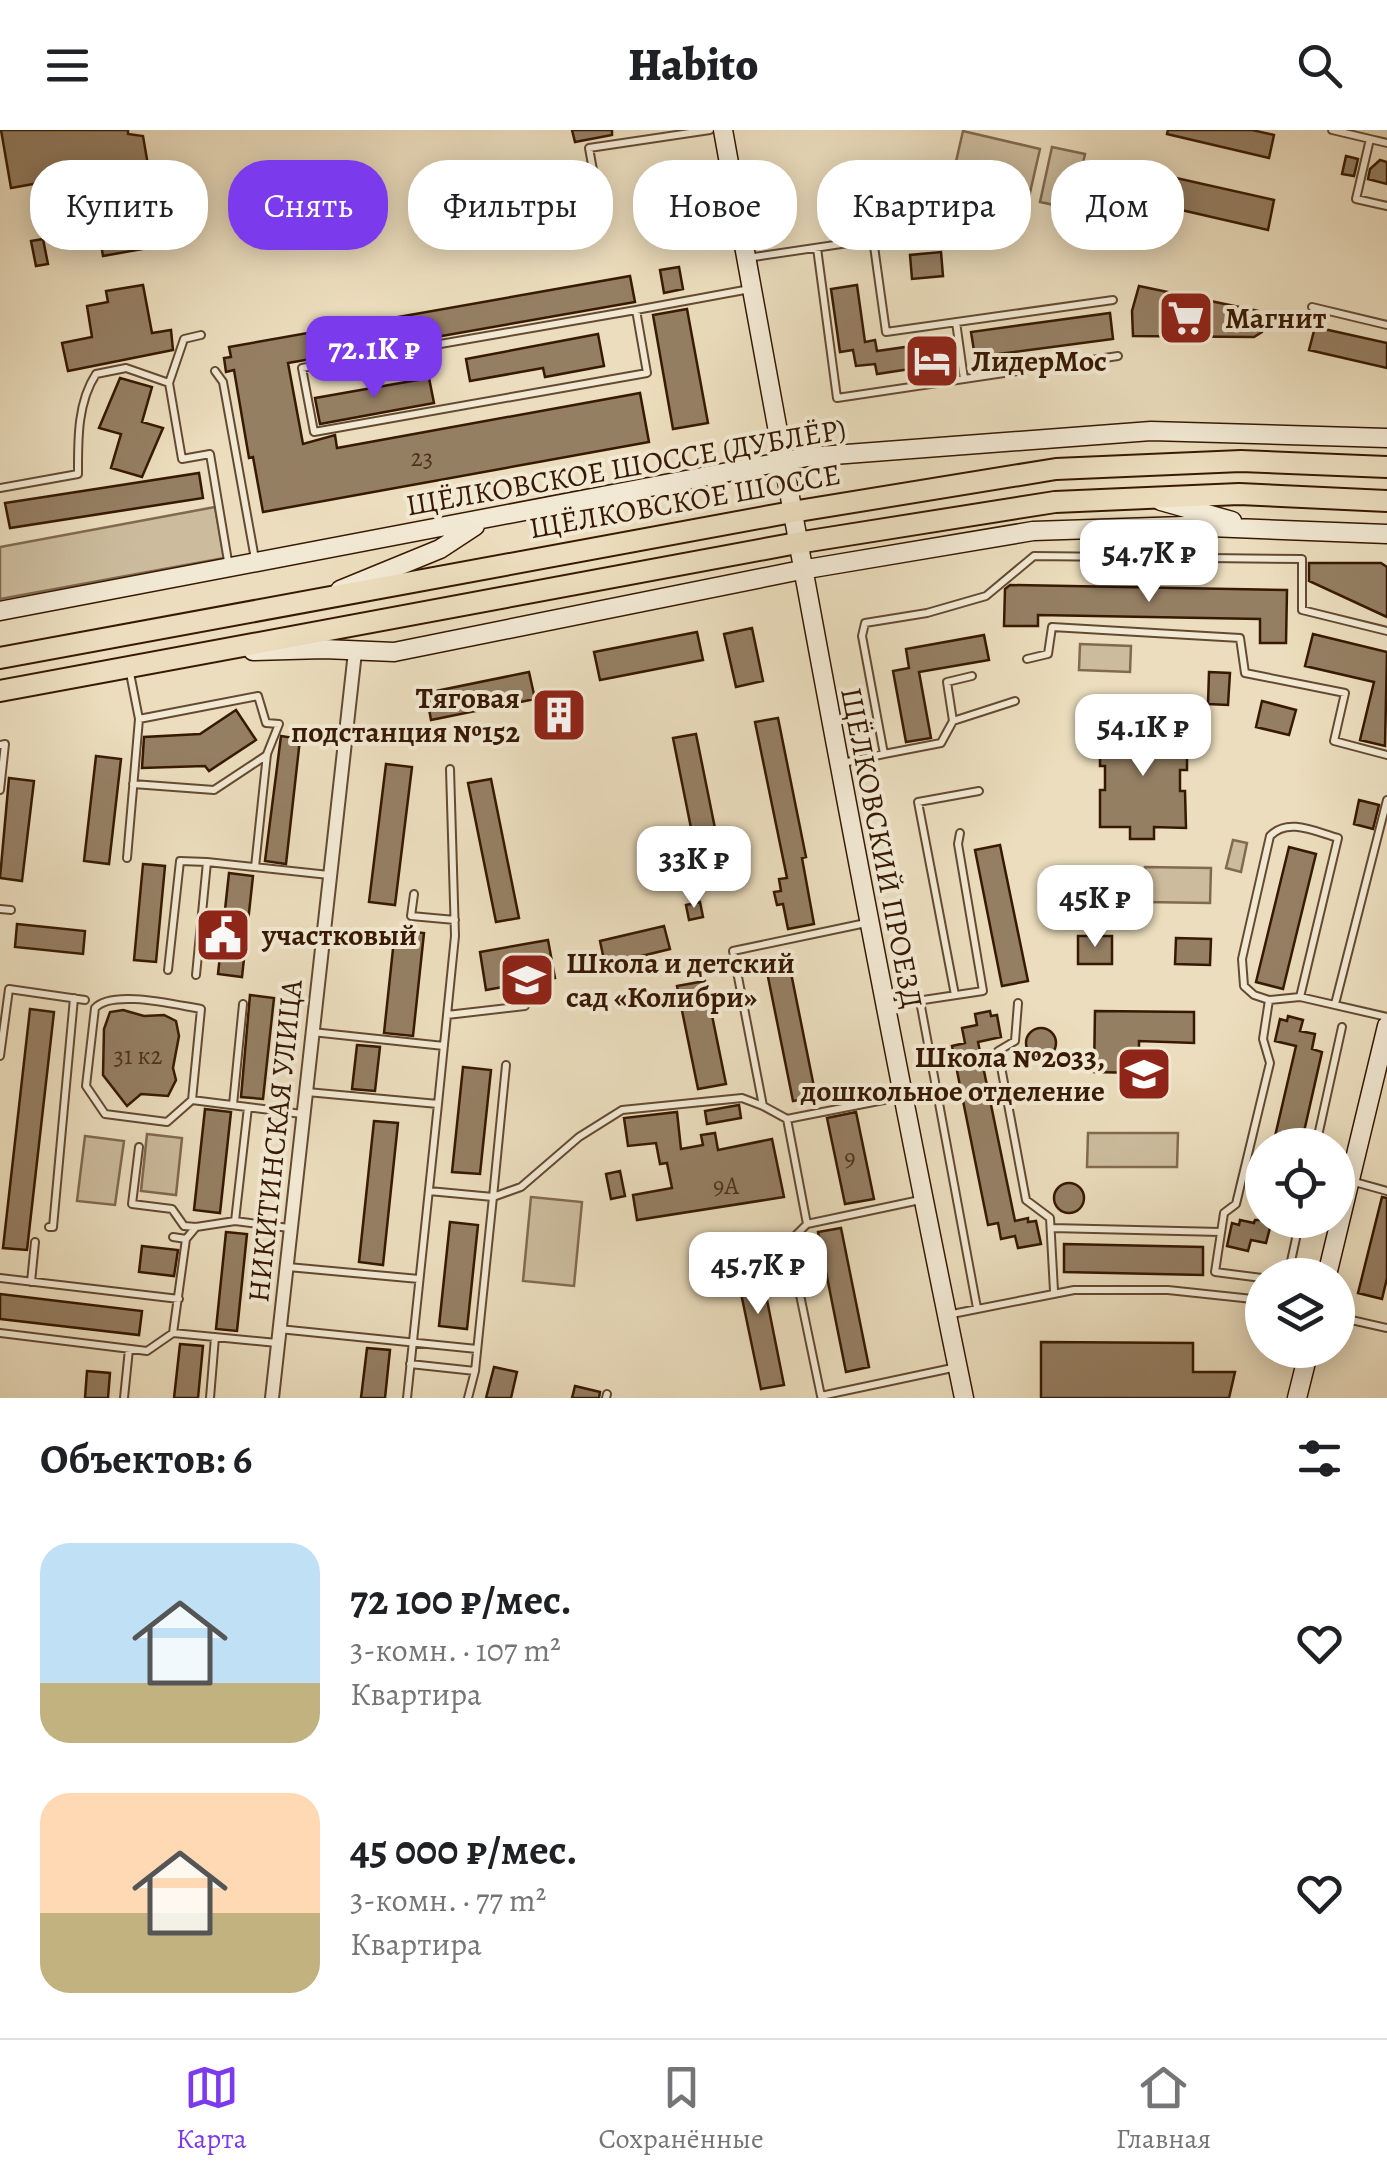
<!DOCTYPE html>
<html lang="ru">
<meta charset="utf-8">
<style>
:root{--surface:#fff;--page:#f6f6f6;--text:#202124;--muted:#757577;--line:#e0e0e0;--accent:#7c3aed}
body{margin:0;font-family:Alegreya,serif;background:var(--page);color:var(--text);height:100vh;display:flex;flex-direction:column;font-size:38px;white-space:nowrap}
*{box-sizing:border-box;margin:0}
p{font-size:32px;color:var(--muted)}
.icon{flex:none;width:55px;height:55px;fill:none;stroke:currentColor;stroke-width:2;stroke-linecap:round;stroke-linejoin:round}
.map{position:relative;height:1268px;overflow:hidden}
.sheet{display:flex;flex-direction:column;background:var(--surface);flex:1}
.sheet>*{flex:none}
.guide{position:absolute;left:30px;top:30px;width:1328px;height:90px;display:flex;gap:20px}
.buttons{position:absolute;left:1245px;top:998px;display:grid;gap:20px}
.buttons a{display:grid;place-items:center;width:110px;height:110px;border-radius:50%;background:var(--surface);box-shadow:0 5px 25px #0003;font-size:50px}
.price{position:absolute;translate:-50% -85px;padding:0 22px;border-radius:20px;background:#fff;color:#222;font-size:32px;line-height:65px;filter:drop-shadow(0 2px 5px #0008)}
.price::after{content:'';position:absolute;left:50%;top:60px;width:30px;height:22px;margin-left:-15px;background:inherit;clip-path:polygon(0 0,100% 0,50% 100%)}
.price.on{background:var(--accent);color:#fff}
ul{padding:0;list-style:none}
li{display:flex;align-items:center;gap:30px;height:250px;padding:0 40px}
li span{display:grid;place-items:center;flex:none;width:280px;height:200px;border-radius:30px;color:#555}
li>.icon{margin-inline-start:auto}
span .icon{width:120px;height:120px;fill:#fffc;stroke-width:1}
li b{font-size:42px}
h2{display:flex;justify-content:space-between;align-items:center;height:120px;padding:0 40px;font-size:42px}
.tag{padding:0 35px;border-radius:40px;background:var(--surface);box-shadow:0 5px 25px #0003;font-size:35px;line-height:90px}
.tag.on{background:var(--accent);color:#fff}
header{display:flex;justify-content:space-between;align-items:center;height:130px;padding:0 40px;background:var(--surface);font-size:45px;font-weight:800}
.menu{display:flex;justify-content:space-around;align-items:center;height:140px;border-top:2px solid var(--line);background:var(--surface);font-size:28px;color:var(--muted)}
.menu a{display:grid;justify-items:center;gap:5px}
.menu .on{color:var(--accent)}
.map>svg:first-child{display:block}
.green{fill:#ccbc9d;stroke:#826a50;stroke-width:2.5}
.building{fill:#957f63;stroke:#371902;stroke-width:2.5}
.lines{fill:none;stroke-linecap:round;stroke-linejoin:round}
.lane-casing{stroke:#644a31;stroke-width:10}
.street-casing{stroke:#644a31;stroke-width:16}
.secondary-casing{stroke:#371902;stroke-width:21}
.primary-casing{stroke:#371902;stroke-width:24}
.lane{stroke:#f2e9d4;stroke-width:6}
.street{stroke:#f2e9d4;stroke-width:12}
.secondary{stroke:#f2e9d4;stroke-width:18}
.primary{stroke:#ebddbd;stroke-width:20}
.labels{text-anchor:middle;stroke-width:8;stroke-linejoin:round;paint-order:stroke}
.number-label{font-size:25px;fill:#4e321a}
.poi-label{font-size:30px;font-weight:bold;fill:#371902;stroke:#f2e9d4;text-anchor:start}
.street-label{font-size:30px;fill:#371902;stroke:#f2e9d4}
</style>
<header><svg class="icon" aria-label="menu" viewBox="0 0 24 24"><path d="M4 6h16M4 12h16M4 18h16"/></svg>Habito<svg class="icon" aria-label="search" viewBox="0 0 24 24"><circle cx="10" cy="10" r="6"/><path d="M15 15l6 6"/></svg></header>
<div class="map">
<svg width="1387" height="1268" viewBox="0 0 1387 1268">
<rect width="100%" height="100%" fill="#ebddbd"/>
<filter id="stains"><feTurbulence type="fractalNoise" baseFrequency=".002" numOctaves="4"/><feColorMatrix values="0 0 0 0 .2 0 0 0 0 .09 0 0 0 0 .02 0 0 0 .5 -.17"/></filter>
<radialGradient id="worn" r=".72"><stop offset=".6" stop-color="#630" stop-opacity="0"/><stop offset="1" stop-color="#630" stop-opacity=".3"/></radialGradient>
<path class="green" d="M 963,1 L 1040,19 L 1029,67 L 952,49 Z
M 1052,17 L 1085,24 L 1073,79 L 1040,72 Z
M 215,377 L 224,428 L 0,469 L 0,417 Z
M 1080,514 L 1131,516 L 1130,542 L 1079,540 Z
M 1233,710 L 1247,713 L 1241,742 L 1226,738 Z
M 1145,737 L 1211,738 L 1210,773 L 1145,772 Z
M 1088,1003 L 1178,1003 L 1177,1037 L 1087,1037 Z
M 147,1004 L 182,1008 L 176,1065 L 141,1061 Z
M 85,1006 L 124,1011 L 115,1075 L 77,1071 Z
M 531,1067 L 582,1072 L 574,1156 L 523,1151 Z"/>
<path class="building" d="M 1,0 L 128,0 L 128,4 L 143,6 L 149,41 L 136,50 L 148,118 L 103,126 L 89,44 L 11,58 Z
M 572,0 L 612,0 L 612,5 L 575,12 Z
M 1168,0 L 1252,0 L 1274,5 L 1269,28 L 1167,4 Z
M 1346,26 L 1358,29 L 1354,46 L 1342,44 Z
M 1380,30 L 1387,32 L 1387,54 L 1368,49 L 1370,39 Z
M 1145,41 L 1274,70 L 1268,100 L 1138,70 Z
M 670,46 L 674,68 L 651,72 L 648,49 Z
M 43,109 L 48,134 L 36,136 L 31,111 Z
M 941,122 L 943,146 L 912,149 L 910,125 Z
M 679,137 L 683,159 L 664,163 L 660,140 Z
M 630,146 L 635,172 L 288,233 L 303,314 L 335,305 L 337,318 L 640,263 L 649,312 L 263,382 L 253,327 L 249,328 L 234,240 L 226,242 L 224,228 L 231,227 L 229,217 Z
M 143,155 L 152,203 L 171,200 L 173,220 L 68,241 L 62,213 L 92,207 L 87,176 L 108,172 L 106,161 Z
M 857,155 L 865,212 L 875,210 L 877,221 L 940,212 L 943,234 L 877,244 L 875,234 L 856,236 L 853,220 L 840,222 L 831,159 Z
M 1139,156 L 1258,181 L 1264,187 L 1262,202 L 1254,207 L 1133,206 L 1132,181 Z
M 687,179 L 708,293 L 673,299 L 653,185 Z
M 1110,183 L 1113,209 L 975,227 L 971,202 Z
M 1315,197 L 1387,213 L 1387,238 L 1309,220 Z
M 598,204 L 604,236 L 545,247 L 543,238 L 470,251 L 466,229 Z
M 120,248 L 152,257 L 142,292 L 163,298 L 142,347 L 111,338 L 121,304 L 99,298 Z
M 429,248 L 434,273 L 320,294 L 315,268 Z
M 199,343 L 203,368 L 10,398 L 5,373 Z
M 1309,433 L 1381,433 L 1387,437 L 1387,487 L 1309,451 Z
M 1010,455 L 1287,460 L 1286,513 L 1260,513 L 1260,489 L 1038,485 L 1038,496 L 1004,496 L 1005,459 Z
M 752,498 L 763,551 L 736,557 L 724,504 Z
M 697,502 L 703,530 L 600,550 L 594,522 Z
M 1313,504 L 1387,522 L 1385,616 L 1360,610 L 1374,552 L 1305,536 Z
M 984,505 L 989,530 L 919,542 L 931,608 L 906,612 L 893,541 L 909,538 L 906,519 Z
M 529,542 L 535,569 L 431,590 L 426,563 Z
M 1209,542 L 1230,543 L 1228,575 L 1208,574 Z
M 1262,571 L 1296,580 L 1289,605 L 1256,597 Z
M 565,574 L 569,591 L 552,595 L 548,578 Z
M 236,580 L 256,610 L 209,641 L 205,636 L 142,638 L 144,607 L 200,604 Z
M 778,588 L 806,727 L 802,728 L 814,794 L 788,799 L 783,774 L 777,775 L 774,762 L 781,761 L 779,749 L 787,748 L 755,592 Z
M 1133,590 L 1155,590 L 1155,601 L 1187,601 L 1187,640 L 1180,640 L 1180,661 L 1185,661 L 1186,698 L 1154,697 L 1154,709 L 1130,709 L 1130,697 L 1100,697 L 1100,660 L 1105,660 L 1105,636 L 1100,636 L 1100,600 L 1133,600 Z
M 696,604 L 724,743 L 701,748 L 673,608 Z
M 281,606 L 300,609 L 286,734 L 265,731 Z
M 96,626 L 121,629 L 109,734 L 84,731 Z
M 386,634 L 412,637 L 395,775 L 369,772 Z
M 9,648 L 34,651 L 22,751 L 0,748 Z
M 491,649 L 519,788 L 496,792 L 468,653 Z
M 1359,670 L 1379,675 L 1373,699 L 1354,694 Z
M 1000,715 L 1028,851 L 1002,856 L 975,720 Z
M 1289,717 L 1316,724 L 1283,859 L 1256,852 Z
M 143,734 L 165,736 L 156,832 L 134,830 Z
M 229,743 L 253,746 L 242,847 L 218,844 Z
M 700,772 L 703,787 L 689,790 L 686,775 Z
M 17,794 L 85,801 L 83,824 L 15,817 Z
M 664,796 L 670,819 L 605,835 L 600,811 Z
M 395,800 L 424,803 L 413,906 L 384,903 Z
M 1078,806 L 1112,806 L 1112,834 L 1078,834 Z
M 1176,808 L 1211,809 L 1210,835 L 1175,834 Z
M 548,810 L 555,848 L 486,860 L 480,822 Z
M 788,828 L 816,967 L 793,971 L 765,832 Z
M 705,851 L 726,954 L 698,959 L 677,856 Z
M 250,865 L 274,868 L 263,969 L 241,967 Z
M 30,879 L 54,882 L 27,1120 L 3,1118 Z
M 123,880 L 144,886 L 164,885 L 176,891 L 179,906 L 173,938 L 176,950 L 168,966 L 141,964 L 127,976 L 103,945 L 104,899 L 110,882 Z
M 990,881 L 991,886 L 997,885 L 1001,907 L 978,912 L 1015,1091 L 1028,1088 L 1028,1092 L 1036,1091 L 1041,1114 L 1018,1118 L 1015,1106 L 1001,1109 L 998,1093 L 988,1095 L 952,916 L 965,913 L 962,898 L 977,895 L 975,884 Z
M 1095,881 L 1194,882 L 1194,913 L 1139,911 L 1139,943 L 1094,942 Z
M 1288,886 L 1303,890 L 1300,901 L 1315,904 L 1312,919 L 1322,922 L 1301,1015 L 1273,1015 L 1296,916 L 1275,911 L 1280,889 L 1287,891 Z
M1026 913a15 15 0 1 1 30 0a15 15 0 1 1-30 0Z
M 357,915 L 380,917 L 375,961 L 352,959 Z
M 463,937 L 491,940 L 480,1044 L 452,1042 Z
M 739,975 L 741,988 L 707,994 L 705,981 Z
M 205,979 L 231,982 L 220,1083 L 194,1080 Z
M 677,982 L 681,1019 L 703,1015 L 701,1005 L 715,1003 L 718,1020 L 772,1009 L 784,1067 L 637,1090 L 633,1065 L 672,1058 L 667,1033 L 660,1034 L 656,1013 L 628,1016 L 624,988 Z
M 856,982 L 874,1069 L 845,1074 L 827,988 Z
M 374,991 L 398,993 L 383,1135 L 359,1132 Z
M 620,1041 L 625,1066 L 611,1069 L 606,1044 Z
M1054 1068a15 15 0 1 1 30 0a15 15 0 1 1-30 0Z
M 1382,1067 L 1387,1068 L 1387,1148 L 1382,1169 L 1358,1163 Z
M 1240,1090 L 1254,1093 L 1255,1090 L 1272,1090 L 1266,1113 L 1251,1110 L 1248,1121 L 1227,1116 L 1232,1093 L 1239,1095 Z
M 450,1092 L 478,1095 L 467,1199 L 439,1196 Z
M 841,1098 L 869,1237 L 846,1242 L 818,1102 Z
M 226,1102 L 247,1104 L 237,1201 L 216,1199 Z
M 1064,1114 L 1203,1117 L 1203,1145 L 1064,1142 Z
M 756,1115 L 784,1255 L 761,1259 L 732,1120 Z
M 142,1116 L 178,1120 L 174,1146 L 139,1142 Z
M 0,1164 L 142,1181 L 139,1205 L 0,1189 Z
M 1041,1212 L 1193,1213 L 1193,1242 L 1235,1242 L 1229,1268 L 1041,1268 Z
M 180,1214 L 203,1216 L 198,1268 L 174,1268 Z
M 367,1218 L 390,1220 L 385,1268 L 361,1268 Z
M 494,1237 L 517,1242 L 511,1268 L 486,1268 Z
M 87,1241 L 110,1243 L 108,1268 L 85,1268 Z
M 575,1256 L 600,1262 L 599,1268 L 572,1268 Z"/>
<g class="lines">
<g class="lane-casing">
<path id="lane" d="M 1332,0 L 1370,9
M 1387,13 L 1370,9 L 1356,69 L 1387,76
M 599,73 L 589,18 L 710,0
M 873,109 L 886,202 L 1113,170
M 817,118 L 837,268 L 1118,226
M 747,128 L 929,101
M 1312,177 L 1387,195
M 636,180 L 647,243 L 314,302 L 302,238 L 636,180 L 750,159
M 956,192 L 964,249
M 215,241 L 223,252 L 255,429
M 169,253 L 184,209 L 201,205
M 0,358 L 78,344 C 78,311 77,273 96,244 L 126,238 L 169,253 L 182,329 L 210,324 L 229,437
M 1027,529 L 1048,524 L 1052,497 L 1240,508 L 1245,543 L 1345,563 L 1334,611 L 1387,625
M 139,589 L 258,566 L 266,593 L 279,594 L 267,624 L 255,737
M 953,591 L 1015,571
M 0,615 L 5,614 L 0,660
M 884,624 L 941,613 L 953,591 L 947,552 L 972,546
M 843,633 L 884,624 L 862,506 L 865,493 L 927,483 L 986,466 L 1034,426 L 1302,429 L 1302,480 L 1387,501
M 133,654 L 214,660 L 267,625
M 127,728 L 139,589 L 129,538
M 414,764 L 411,786 L 455,790
M 0,779 L 11,780
M 866,793 L 733,821 L 763,976 L 787,989 L 807,1094 L 789,1112 L 821,1266 L 957,1237
M 168,840 L 180,731 L 207,732
M 196,845 L 207,732 L 329,745
M 955,865 L 918,672 L 979,661
M 1269,870 L 1300,867 L 1387,887
M 920,871 L 977,1178
M 1018,873 L 1015,911 L 998,921 L 1026,1070 L 1050,1088 L 1054,1161
M 1335,874 L 1387,670
M 890,875 L 983,861 L 958,714 L 960,703
M 447,885 L 525,876
M 312,902 L 444,916
M 0,926 L 9,859 L 85,870
M 307,962 L 438,974 L 407,1268
M 192,970 L 201,879 C 176,875 112,859 95,878 L 86,956 L 105,984 L 167,992 L 192,970 L 302,984
M 438,974 L 455,806 L 450,639
M 233,975 L 243,874
M 787,989 L 899,967
M 1316,1015 L 1342,897
M 139,1017 L 132,1074 L 172,1079 L 184,1096 L 196,1097 L 235,1091 L 289,1098
M 1351,1051 L 1387,1061
M 429,1061 L 493,1067 L 506,935
M 235,1091 L 248,977
M 807,1094 L 920,1070
M 49,1097 L 53,1097 L 74,868
M 1051,1098 L 1221,1102
M 173,1107 L 186,1109
M 288,1137 L 419,1149
M 1288,1145 L 1300,1090
M 0,1148 L 179,1169
M 1262,1148 L 1215,1142 L 1224,1083 L 1236,1074 L 1270,933 L 1263,909 L 1269,870 L 1254,865 L 1244,856 L 1242,829 L 1270,706 C 1288,687 1316,702 1338,708 L 1300,867
M 31,1152 L 35,1112
M 947,1185 L 1074,1160 L 1168,1160 L 1262,1170
M 1338,1187 L 1387,1198
M 279,1199 L 477,1219
M 0,1203 L 147,1221 L 173,1203 L 277,1213
M 173,1203 L 186,1109 L 196,1097
M 410,1234 L 475,1241
M 124,1268 L 129,1219
M 210,1268 L 215,1207
M 468,1268 L 475,1241 L 493,1067 L 521,1057 L 579,1007 L 622,980 L 742,968 L 763,976
M 606,1268 L 607,1264"/>
</g>
<g class="street-casing">
<path id="street" d="M 272,1268 L 355,522"/>
</g>
<g class="secondary-casing">
<path id="secondary" d="M 723,0 C 800,424 877,847 964,1268
M 1161,371 L 1232,391
M 340,460 L 440,419 L 475,396
M 0,481 L 807,327 L 1151,301 L 1387,308
M 253,521 L 324,519 L 394,522 L 801,440 L 1033,401 L 1184,396 L 1387,404
M 1327,1145 L 1387,896
M 1297,1268 L 1309,1220"/>
</g>
<g class="primary-casing">
<path id="primary" d="M 0,528 L 792,382 L 1056,339 L 1241,331 L 1387,337
M 0,561 L 797,413 L 1055,372 L 1239,364 L 1387,371"/>
</g>
<use href="#lane" class="lane"/>
<use href="#street" class="street"/>
<use href="#secondary" class="secondary"/>
<use href="#primary" class="primary"/>
</g>
<defs>
<g id="supermarket-square" transform="scale(2.875)"><rect x="-9" y="-9" width="18" height="18" rx="4" fill="#8f2418" stroke="#f2e9d4"/><path d="M-6-5.5h2.5l.6 2H6L4.5 2H-2.5L-4.4-4H-6ZM-1.5 3.2a1.3 1.3 0 1 0 .1 0ZM3 3.2a1.3 1.3 0 1 0 .1 0Z" fill="#fff"/></g>
<g id="hotel-square" transform="scale(2.875)"><rect x="-9" y="-9" width="18" height="18" rx="4" fill="#8f2418" stroke="#f2e9d4"/><path d="M-6-4.5h1.5V1H6V5H4.5V3h-9V5H-6ZM-4 0a1.8 1.8 0 1 1 3.6 0ZM.5 0V-2.5h3Q6-2.5 6 0Z" fill="#fff"/></g>
<g id="building-square" transform="scale(2.875)"><rect x="-9" y="-9" width="18" height="18" rx="4" fill="#8f2418" stroke="#f2e9d4"/><path d="M-4-6H4V6H1V3H-1V6H-4ZM-2.5-4.3h1.7v1.8h-1.7ZM.8-4.3h1.7v1.8H.8ZM-2.5-1h1.7V.8h-1.7ZM.8-1h1.7V.8H.8Z" fill="#fff"/></g>
<g id="civic-square" transform="scale(2.875)"><rect x="-9" y="-9" width="18" height="18" rx="4" fill="#8f2418" stroke="#f2e9d4"/><path d="M-.6-6.5H3V-4.5H.6V-3L4-1V1h2V6H-6V1h2V-1L-.6-3ZM-1.2 2.5V6h2.4V2.5Z" fill="#fff"/></g>
<g id="school-square" transform="scale(2.875)"><rect x="-9" y="-9" width="18" height="18" rx="4" fill="#8f2418" stroke="#f2e9d4"/><path d="M0-5L7-2L0 1L-7-2ZM-4 1L0 2.5L4 1V4Q0 6-4 4Z" fill="#fff"/></g>
</defs>
<g fill-rule="evenodd">
<use href="#supermarket-square" x="1186" y="188"/>
<use href="#hotel-square" x="932" y="231"/>
<use href="#building-square" x="559" y="585"/>
<use href="#civic-square" x="223" y="805"/>
<use href="#school-square" x="527" y="850"/>
<use href="#school-square" x="1144" y="944"/>
</g>
<g class="labels">
<g class="number-label">
<text x="422" y="336">23</text>
<text x="138" y="934">31 к2</text>
<text x="850" y="1036">9</text>
<text x="726" y="1064">9А</text>
</g>
<g class="poi-label">
<text x="1225" y="198">Магнит</text>
<text x="971" y="241">ЛидерМос</text>
<text x="520" y="578" text-anchor="end">Тяговая<tspan x="520" dy="34">подстанция №152</tspan></text>
<text x="262" y="815">участковый</text>
<text x="566" y="843">Школа и детский<tspan x="566" dy="34">сад «Колибри»</tspan></text>
<text x="1105" y="937" text-anchor="end">Школа №2033,<tspan x="1105" dy="34">дошкольное отделение</tspan></text>
</g>
<g class="street-label">
<text transform="translate(626 337) rotate(-10)" y="10">ЩЁЛКОВСКОЕ ШОССЕ (ДУБЛЁР)</text>
<text transform="translate(685 371) rotate(-10)" y="10">ЩЁЛКОВСКОЕ ШОССЕ</text>
<text transform="translate(882 718) rotate(79)" y="10">ЩЁЛКОВСКИЙ ПРОЕЗД</text>
<text transform="translate(275 1011) rotate(-84)" y="10">НИКИТИНСКАЯ УЛИЦА</text>
</g>
</g>
<rect width="100%" height="100%" filter="url(#stains)"/>
<rect width="100%" height="100%" fill="url(#worn)"/>
</svg>
<div class="buttons">
<a><svg class="icon" aria-label="locate" viewBox="0 0 24 24"><circle cx="12" cy="12" r="6"/><path d="M12 2v4M12 18v4M2 12h4M18 12h4"/></svg></a>
<a><svg class="icon" aria-label="layers" viewBox="0 0 24 24"><path d="M12 4l9 5-9 5-9-5zM3 14l9 5 9-5"/></svg></a>
</div>
<b class="price on" style="left:374px;top:271px">72.1K ₽</b>
<b class="price" style="left:1149px;top:475px">54.7K ₽</b>
<b class="price" style="left:1143px;top:649px">54.1K ₽</b>
<b class="price" style="left:694px;top:781px">33K ₽</b>
<b class="price" style="left:1095px;top:820px">45K ₽</b>
<b class="price" style="left:758px;top:1187px">45.7K ₽</b>
<div class="guide">
<a class="tag">Купить</a>
<a class="tag on">Снять</a>
<a class="tag">Фильтры</a>
<a class="tag">Новое</a>
<a class="tag">Квартира</a>
<a class="tag">Дом</a>
</div>
</div>
<section class="sheet">
<h2>Объектов: 6<svg class="icon" aria-label="filters" viewBox="0 0 24 24"><path d="M4 7h16M4 17h16"/><circle cx="9" cy="7" r="2"/><circle cx="15" cy="17" r="2"/></svg></h2>
<ul>
<li><span style="background:linear-gradient(#bfe0f5 70%,#c2b280 0)"><svg class="icon" aria-label="home" viewBox="0 0 24 24"><path d="M3 11l9-7 9 7M6 9v11h12V9"/></svg></span><div><b>72 100 ₽/мес.</b><p>3-комн. · 107 m²</p><p>Квартира</p></div><svg class="icon" aria-label="heart" viewBox="0 0 24 24"><path d="M12 20l-8-8c-3-5 5-10 8-4 3-6 11-1 8 4z"/></svg></li>
<li><span style="background:linear-gradient(#ffd9b3 60%,#c2b280 0)"><svg class="icon" aria-label="home" viewBox="0 0 24 24"><path d="M3 11l9-7 9 7M6 9v11h12V9"/></svg></span><div><b>45 000 ₽/мес.</b><p>3-комн. · 77 m²</p><p>Квартира</p></div><svg class="icon" aria-label="heart" viewBox="0 0 24 24"><path d="M12 20l-8-8c-3-5 5-10 8-4 3-6 11-1 8 4z"/></svg></li>
</ul>
</section>
<nav class="menu">
<a class="on"><svg class="icon" aria-label="map" viewBox="0 0 24 24"><path d="M3 6l6-2 6 2 6-2v14l-6 2-6-2-6 2zM9 4v14M15 6v14"/></svg>Карта</a>
<a><svg class="icon" aria-label="saved" viewBox="0 0 24 24"><path d="M7 4h10v16l-5-4-5 4z"/></svg>Сохранённые</a>
<a><svg class="icon" aria-label="home" viewBox="0 0 24 24"><path d="M3 11l9-7 9 7M6 9v11h12V9"/></svg>Главная</a>
</nav>
